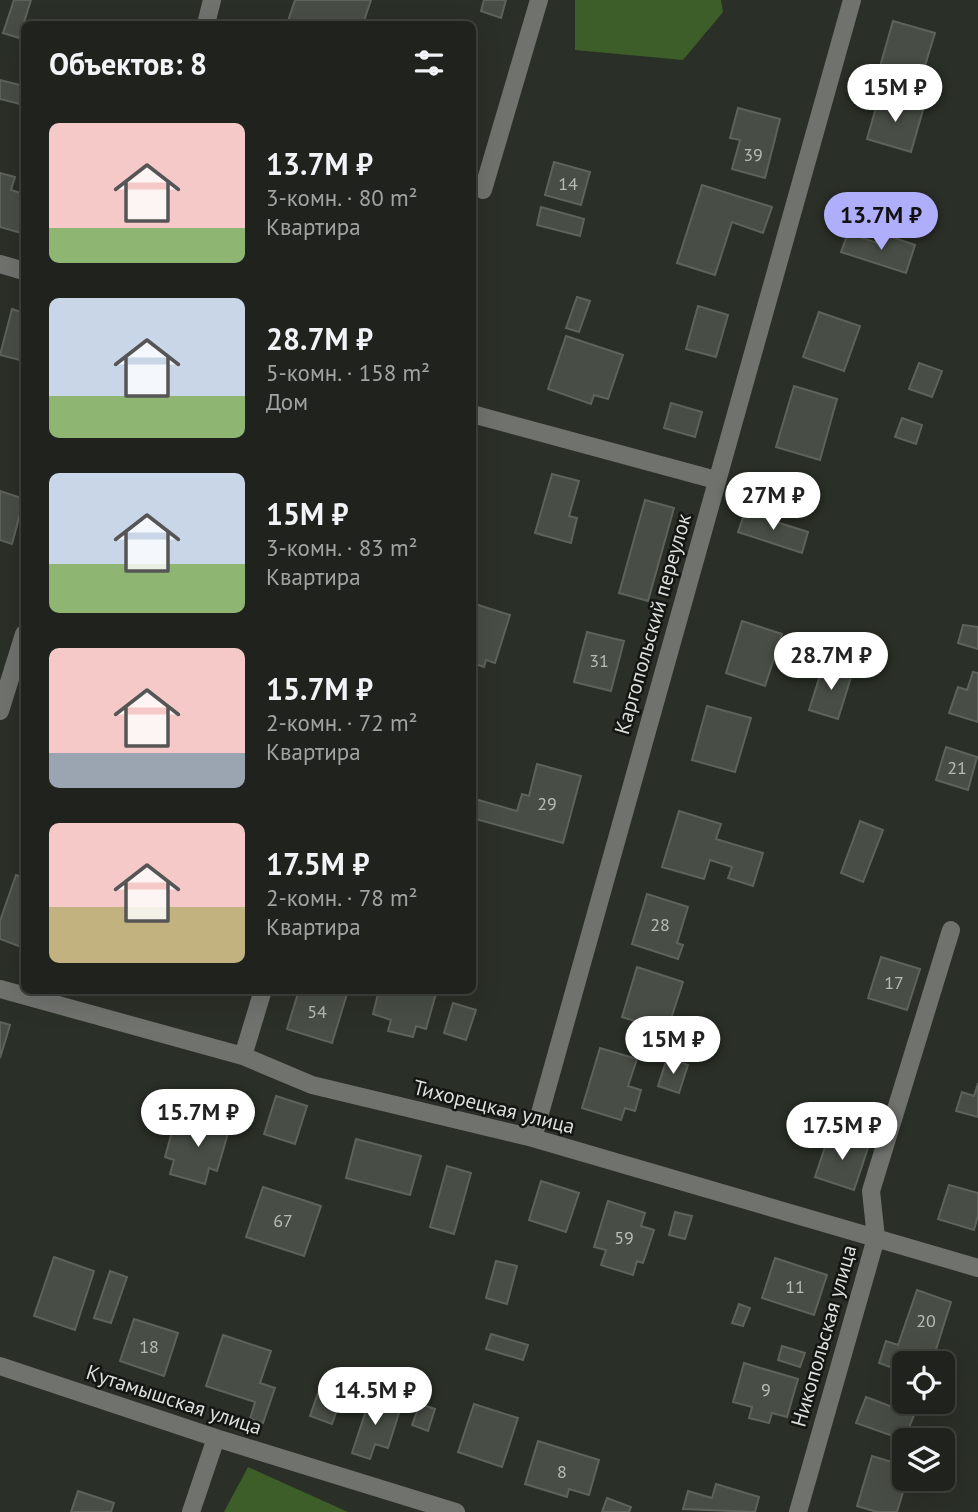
<!DOCTYPE html>
<html lang="ru">
<meta charset="utf-8">
<style>
:root{--surface:#20231d;--page:#2d2f2a;--text:#f1f3f6;--muted:#a2a4a4;--line:#3d403b;--accent:#afaefa}
body{margin:0;font-family:"PT Sans",sans-serif;background:var(--page);color:var(--text);height:100vh;display:flex;flex-direction:column;font-size:26px;white-space:nowrap}
*{box-sizing:border-box;margin:0}
p{font-size:23px;color:var(--muted)}
.icon{flex:none;width:38px;height:38px;fill:none;stroke:currentColor;stroke-width:2;stroke-linecap:round;stroke-linejoin:round}
.map{position:relative;flex:1;overflow:hidden}
.details{position:absolute;left:21px;top:21px;width:455px;height:973px;display:flex;flex-direction:column;background:var(--surface);border-radius:10px;box-shadow:0 7px 28px #0002,0 0 0 2px var(--line)}
.details>*{flex:none}
.fabs{position:absolute;left:892px;top:1351px;display:grid;gap:14px}
.fabs a{display:grid;place-items:center;width:63px;height:63px;border-radius:10px;background:var(--surface);box-shadow:0 7px 28px #0002,0 0 0 2px var(--line);font-size:35px}
.price{position:absolute;translate:-50% -60px;padding:0 16px;border-radius:24px;background:#fff;color:#222;font-size:23px;line-height:46px;filter:drop-shadow(0 2px 4px #0008)}
.price::after{content:'';position:absolute;left:50%;top:42px;width:21px;height:16px;margin-left:-10px;background:inherit;clip-path:polygon(0 0,100% 0,50% 100%)}
.price.current{background:var(--accent);color:#111}
ul{padding:0;list-style:none}
li{display:flex;align-items:center;gap:21px;height:175px;padding:0 28px}
li span{display:grid;place-items:center;flex:none;width:196px;height:140px;border-radius:10px;color:#555}
li>.icon{margin-inline-start:auto}
span .icon{width:84px;height:84px;fill:#fffc;stroke-width:1}
li b{font-size:30px}
h2{display:flex;justify-content:space-between;align-items:center;height:84px;padding:0 28px;font-size:30px}
.map>svg:first-child{display:block}
.forest{fill:#3d5e28}
.building{fill:#484e46;stroke:#5d635a;stroke-width:2}
.lines{fill:none;stroke-linecap:round;stroke-linejoin:round}
.minor{stroke:#70726e;stroke-width:18}
.labels{text-anchor:middle;stroke-width:5;stroke-linejoin:round;paint-order:stroke}
.number-label{font-size:18px;fill:#b7bbb5}
.street-label{font-size:21px;fill:#dcdfda;stroke:#141613}
</style>
<div class="map">
<svg width="978" height="1512" viewBox="0 0 978 1512">
<rect width="100%" height="100%" fill="#2a2f27"/>
<path class="forest" d="M 575,0 L 721,0 L 723,12 L 683,60 L 575,50 Z
M 248,1467 L 348,1512 L 224,1512 Z"/>
<path class="building" d="M 14,0 L 31,0 L 19,38 L 3,33 Z
M 295,0 L 371,0 L 363,24 L 287,24 Z
M 484,0 L 506,0 L 501,18 L 481,11 Z
M 893,21 L 935,33 L 920,82 L 879,70 Z
M 0,80 L 24,86 L 24,105 L 0,99 Z
M 879,97 L 923,110 L 911,152 L 867,139 Z
M 738,108 L 780,119 L 765,178 L 732,169 L 740,140 L 730,138 Z
M 554,162 L 590,172 L 581,205 L 545,195 Z
M 0,173 L 15,177 L 11,190 L 24,194 L 21,233 L 0,227 Z
M 702,185 L 772,207 L 763,233 L 732,222 L 715,275 L 677,263 Z
M 541,207 L 584,219 L 580,236 L 537,225 Z
M 848,233 L 883,245 L 886,235 L 915,245 L 906,273 L 841,252 Z
M 577,297 L 590,301 L 579,332 L 566,328 Z
M 698,306 L 728,315 L 716,357 L 686,349 Z
M 12,309 L 24,313 L 24,361 L 0,355 Z
M 819,312 L 860,326 L 844,371 L 803,357 Z
M 566,336 L 623,355 L 608,399 L 594,395 L 591,404 L 548,389 Z
M 919,363 L 942,371 L 932,397 L 909,389 Z
M 794,386 L 837,399 L 820,460 L 776,447 Z
M 671,403 L 702,412 L 695,437 L 664,428 Z
M 902,418 L 922,425 L 916,444 L 895,437 Z
M 552,474 L 579,481 L 569,516 L 577,518 L 571,543 L 535,533 Z
M 0,491 L 24,499 L 12,544 L 0,540 Z
M 645,500 L 674,508 L 648,601 L 619,593 Z
M 745,512 L 808,532 L 802,553 L 738,532 Z
M 472,603 L 510,615 L 495,663 L 486,660 L 484,667 L 472,663 Z
M 742,621 L 782,634 L 765,686 L 726,673 Z
M 963,625 L 978,627 L 978,649 L 958,643 Z
M 587,632 L 624,641 L 611,691 L 574,682 Z
M 799,642 L 814,647 L 807,668 L 792,664 Z
M 823,666 L 852,674 L 838,719 L 809,710 Z
M 973,672 L 978,673 L 978,722 L 949,713 L 958,687 L 967,690 Z
M 707,706 L 751,718 L 735,772 L 692,760 Z
M 946,747 L 977,757 L 968,790 L 936,780 Z
M 537,764 L 581,776 L 563,843 L 472,818 L 475,799 L 517,811 L 522,794 L 529,796 Z
M 679,811 L 721,824 L 716,839 L 763,853 L 753,886 L 728,878 L 732,867 L 710,860 L 704,879 L 662,867 Z
M 860,821 L 883,830 L 863,882 L 841,873 Z
M 16,875 L 24,878 L 24,948 L 0,939 L 0,921 Z
M 647,894 L 688,907 L 677,943 L 683,945 L 678,959 L 632,944 Z
M 881,957 L 920,969 L 907,1010 L 868,998 Z
M 637,967 L 683,982 L 667,1031 L 622,1017 Z
M 299,990 L 335,990 L 347,994 L 332,1043 L 287,1029 Z
M 379,990 L 437,990 L 426,1029 L 416,1026 L 413,1037 L 388,1031 L 391,1020 L 373,1014 Z
M 453,1003 L 476,1010 L 466,1040 L 444,1033 Z
M 0,1022 L 10,1025 L 0,1058 Z
M 600,1048 L 637,1059 L 628,1086 L 641,1090 L 635,1111 L 625,1108 L 621,1120 L 582,1108 Z
M 667,1058 L 688,1065 L 679,1093 L 658,1086 Z
M 978,1083 L 978,1117 L 956,1111 L 962,1092 L 974,1096 Z
M 276,1096 L 307,1106 L 295,1144 L 264,1134 Z
M 200,1114 L 231,1123 L 217,1171 L 209,1168 L 205,1184 L 170,1174 L 174,1160 L 165,1157 L 173,1128 L 194,1134 Z
M 829,1135 L 868,1148 L 854,1190 L 815,1177 Z
M 356,1139 L 421,1156 L 410,1195 L 346,1178 Z
M 447,1166 L 471,1173 L 454,1234 L 430,1227 Z
M 541,1181 L 579,1193 L 566,1232 L 529,1220 Z
M 949,1185 L 978,1193 L 978,1215 L 974,1230 L 938,1219 Z
M 263,1187 L 321,1206 L 304,1256 L 246,1237 Z
M 608,1201 L 645,1213 L 641,1226 L 654,1230 L 643,1263 L 637,1261 L 633,1275 L 601,1265 L 606,1250 L 594,1247 Z
M 675,1212 L 692,1216 L 685,1239 L 669,1235 Z
M 54,1257 L 94,1271 L 75,1330 L 34,1316 Z
M 775,1258 L 827,1275 L 814,1315 L 762,1298 Z
M 496,1261 L 517,1266 L 507,1304 L 486,1298 Z
M 110,1271 L 127,1277 L 111,1323 L 94,1318 Z
M 917,1290 L 951,1302 L 932,1362 L 904,1353 L 898,1370 L 879,1363 L 886,1341 L 898,1345 Z
M 739,1304 L 750,1308 L 743,1326 L 732,1323 Z
M 134,1319 L 178,1333 L 164,1376 L 120,1361 Z
M 491,1334 L 528,1345 L 523,1360 L 486,1349 Z
M 223,1335 L 271,1351 L 260,1383 L 275,1388 L 263,1423 L 250,1419 L 255,1402 L 206,1386 Z
M 782,1346 L 805,1353 L 800,1367 L 778,1360 Z
M 744,1363 L 798,1379 L 787,1417 L 772,1413 L 769,1423 L 749,1418 L 752,1407 L 733,1402 Z
M 320,1387 L 342,1395 L 332,1424 L 310,1416 Z
M 372,1392 L 386,1396 L 383,1408 L 399,1413 L 388,1448 L 375,1444 L 370,1459 L 352,1453 Z
M 866,1397 L 914,1415 L 904,1440 L 856,1423 Z
M 420,1404 L 435,1409 L 428,1431 L 412,1425 Z
M 474,1404 L 518,1418 L 502,1467 L 458,1452 Z
M 538,1441 L 599,1460 L 589,1495 L 569,1489 L 567,1497 L 525,1484 Z
M 872,1456 L 905,1466 L 907,1479 L 897,1512 L 877,1512 L 857,1506 Z
M 716,1484 L 759,1497 L 755,1512 L 683,1509 L 688,1491 L 712,1498 Z
M 78,1491 L 114,1503 L 111,1512 L 71,1512 Z
M 607,1498 L 631,1507 L 629,1512 L 602,1512 Z"/>
<g class="lines">
<path class="minor" d="M 206,24 L 212,0
M 483,190 L 539,0
M 0,264 L 24,271
M 472,414 L 716,480
M 0,711 L 24,634
M 0,989 L 243,1056 L 312,1085 L 533,1138 L 978,1268
M 243,1056 L 263,990
M 533,1138 L 852,0
M 0,1366 L 216,1438 L 456,1512
M 191,1512 L 216,1438
M 798,1512 L 876,1238 L 871,1191 L 951,930"/>
</g>
<g class="labels">
<g class="number-label">
<text x="753" y="161">39</text>
<text x="568" y="190">14</text>
<text x="599" y="667">31</text>
<text x="957" y="774">21</text>
<text x="547" y="810">29</text>
<text x="660" y="931">28</text>
<text x="894" y="989">17</text>
<text x="317" y="1018">54</text>
<text x="283" y="1227">67</text>
<text x="624" y="1244">59</text>
<text x="795" y="1293">11</text>
<text x="926" y="1327">20</text>
<text x="149" y="1353">18</text>
<text x="766" y="1396">9</text>
<text x="562" y="1478">8</text>
</g>
<g class="street-label">
<text transform="translate(653 624) rotate(-74)" y="7">Каргопольский переулок</text>
<text transform="translate(494 1107) rotate(14)" y="7">Тихорецкая улица</text>
<text transform="translate(824 1336) rotate(-74)" y="7">Никопольская улица</text>
<text transform="translate(174 1400) rotate(18)" y="7">Кутамышская улица</text>
</g>
</g>
</svg>
<div class="fabs">
<a><svg class="icon" aria-label="locate" viewBox="0 0 24 24"><circle cx="12" cy="12" r="6"/><path d="M12 2v4M12 18v4M2 12h4M18 12h4"/></svg></a>
<a><svg class="icon" aria-label="layers" viewBox="0 0 24 24"><path d="M12 4l9 5-9 5-9-5zM3 14l9 5 9-5"/></svg></a>
</div>
<b class="price" style="left:895px;top:124px">15M ₽</b>
<b class="price current" style="left:881px;top:252px">13.7M ₽</b>
<b class="price" style="left:773px;top:532px">27M ₽</b>
<b class="price" style="left:831px;top:692px">28.7M ₽</b>
<b class="price" style="left:673px;top:1076px">15M ₽</b>
<b class="price" style="left:198px;top:1149px">15.7M ₽</b>
<b class="price" style="left:842px;top:1162px">17.5M ₽</b>
<b class="price" style="left:375px;top:1427px">14.5M ₽</b>
<section class="details">
<h2>Объектов: 8<svg class="icon" aria-label="filters" viewBox="0 0 24 24"><path d="M4 7h16M4 17h16"/><circle cx="9" cy="7" r="2"/><circle cx="15" cy="17" r="2"/></svg></h2>
<ul>
<li><span style="background:linear-gradient(#f6c9c9 75%,#8fb573 0)"><svg class="icon" aria-label="home" viewBox="0 0 24 24"><path d="M3 11l9-7 9 7M6 9v11h12V9"/></svg></span><div><b>13.7M ₽</b><p>3-комн. · 80 m²</p><p>Квартира</p></div></li>
<li><span style="background:linear-gradient(#c9d6e8 70%,#8fb573 0)"><svg class="icon" aria-label="home" viewBox="0 0 24 24"><path d="M3 11l9-7 9 7M6 9v11h12V9"/></svg></span><div><b>28.7M ₽</b><p>5-комн. · 158 m²</p><p>Дом</p></div></li>
<li><span style="background:linear-gradient(#c9d6e8 65%,#8fb573 0)"><svg class="icon" aria-label="home" viewBox="0 0 24 24"><path d="M3 11l9-7 9 7M6 9v11h12V9"/></svg></span><div><b>15M ₽</b><p>3-комн. · 83 m²</p><p>Квартира</p></div></li>
<li><span style="background:linear-gradient(#f6c9c9 75%,#9aa5b1 0)"><svg class="icon" aria-label="home" viewBox="0 0 24 24"><path d="M3 11l9-7 9 7M6 9v11h12V9"/></svg></span><div><b>15.7M ₽</b><p>2-комн. · 72 m²</p><p>Квартира</p></div></li>
<li><span style="background:linear-gradient(#f6c9c9 60%,#c2b280 0)"><svg class="icon" aria-label="home" viewBox="0 0 24 24"><path d="M3 11l9-7 9 7M6 9v11h12V9"/></svg></span><div><b>17.5M ₽</b><p>2-комн. · 78 m²</p><p>Квартира</p></div></li>
</ul>
</section>
</div>
